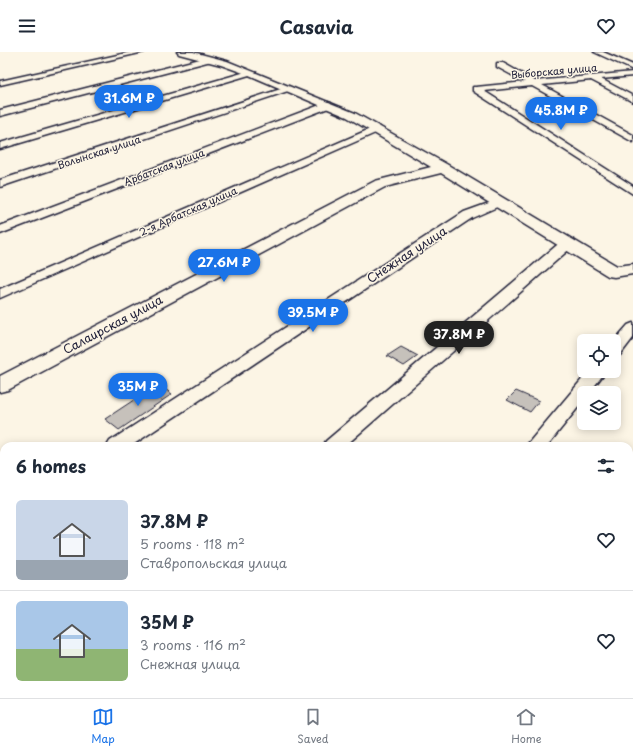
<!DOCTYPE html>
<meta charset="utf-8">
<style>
:root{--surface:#fff;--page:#f2f2f3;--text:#1f2937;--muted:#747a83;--line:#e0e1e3;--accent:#1a73e8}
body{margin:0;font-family:"Playpen Sans",sans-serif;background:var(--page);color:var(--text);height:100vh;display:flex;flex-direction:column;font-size:15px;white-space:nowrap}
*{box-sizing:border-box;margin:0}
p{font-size:13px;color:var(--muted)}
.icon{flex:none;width:22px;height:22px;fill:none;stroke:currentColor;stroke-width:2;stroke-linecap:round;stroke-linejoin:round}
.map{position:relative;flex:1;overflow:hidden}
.side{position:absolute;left:0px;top:390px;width:633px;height:256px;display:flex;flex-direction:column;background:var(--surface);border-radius:12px 12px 0 0;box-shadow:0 2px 10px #0003}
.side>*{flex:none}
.tools{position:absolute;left:577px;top:282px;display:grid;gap:8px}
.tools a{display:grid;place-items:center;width:44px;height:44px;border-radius:6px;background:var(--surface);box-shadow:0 2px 10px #0003;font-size:20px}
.price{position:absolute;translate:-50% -34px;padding:0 9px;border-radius:14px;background:var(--accent);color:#fff;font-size:13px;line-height:26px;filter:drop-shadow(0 1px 2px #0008)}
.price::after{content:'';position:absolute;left:50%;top:24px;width:12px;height:9px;margin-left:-6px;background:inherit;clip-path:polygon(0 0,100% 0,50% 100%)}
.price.on{background:#222;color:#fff}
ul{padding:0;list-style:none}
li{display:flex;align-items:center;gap:12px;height:100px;padding:0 16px}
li+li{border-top:1px solid var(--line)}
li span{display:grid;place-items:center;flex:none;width:112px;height:80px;border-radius:6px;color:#555}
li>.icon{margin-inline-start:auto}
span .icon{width:48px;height:48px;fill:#fffc;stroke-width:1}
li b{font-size:17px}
h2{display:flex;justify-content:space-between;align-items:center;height:48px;padding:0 16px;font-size:17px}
header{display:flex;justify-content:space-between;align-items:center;height:52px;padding:0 16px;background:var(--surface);font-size:18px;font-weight:700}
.dock{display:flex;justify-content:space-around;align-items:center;height:56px;border-top:1px solid var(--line);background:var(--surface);font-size:11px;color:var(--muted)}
.dock a{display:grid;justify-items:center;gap:2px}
.dock .on{color:var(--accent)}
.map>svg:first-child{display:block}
.building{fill:#c6c1bb;stroke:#22223b}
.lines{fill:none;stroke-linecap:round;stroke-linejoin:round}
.street-casing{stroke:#22223b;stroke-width:3}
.secondary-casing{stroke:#22223b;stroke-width:3}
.street{fill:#fcf5e5;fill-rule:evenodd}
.secondary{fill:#fcf5e5;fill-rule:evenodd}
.labels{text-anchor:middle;stroke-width:3;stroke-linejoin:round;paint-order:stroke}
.far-street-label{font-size:10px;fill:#22223b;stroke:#fcf5e5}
.street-label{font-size:12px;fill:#22223b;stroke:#fcf5e5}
</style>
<header><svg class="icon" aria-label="menu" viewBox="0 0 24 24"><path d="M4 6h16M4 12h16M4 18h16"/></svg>Casavia<svg class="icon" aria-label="heart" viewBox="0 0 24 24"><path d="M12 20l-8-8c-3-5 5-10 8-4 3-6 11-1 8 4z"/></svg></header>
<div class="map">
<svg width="633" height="646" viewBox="0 0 633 646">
<rect width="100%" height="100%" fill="#fcf5e5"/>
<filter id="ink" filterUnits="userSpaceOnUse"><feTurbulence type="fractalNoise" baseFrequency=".025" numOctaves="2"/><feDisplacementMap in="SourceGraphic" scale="8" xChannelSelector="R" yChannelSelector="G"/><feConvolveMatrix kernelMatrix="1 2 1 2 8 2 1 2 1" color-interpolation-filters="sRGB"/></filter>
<g filter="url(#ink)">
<path class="building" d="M 401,295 L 418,304 L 404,314 L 387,304 Z
M 158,332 L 172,342 L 119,378 L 105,367 Z
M 516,339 L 539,349 L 530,360 L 507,348 Z"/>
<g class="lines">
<g class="street-casing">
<path id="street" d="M 131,0 L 144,0 L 0,33 L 0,29 Z
M 594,0 L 603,0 L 633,13 L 633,18 Z
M 208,5 L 211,5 L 211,9 L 0,64 L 0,58 Z
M 497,11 L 503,11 L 535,29 L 633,20 L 633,24 L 601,27 L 633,44 L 633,50 L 591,28 L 542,33 L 633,83 L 633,90 L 532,34 L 484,39 L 633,134 L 633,142 L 473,39 L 473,35 L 476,35 L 525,30 L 497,15 Z
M 249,19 L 256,21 L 0,97 L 0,91 Z
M 287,35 L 294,37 L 0,135 L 0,128 Z
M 328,50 L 331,51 L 331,55 L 0,182 L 0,174 Z
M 377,74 L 380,75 L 380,79 L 0,246 L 0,237 Z
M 500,147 L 504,148 L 506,150 L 504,152 L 472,166 L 131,394 L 107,394 L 110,389 L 464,160 Z
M 568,187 L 574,191 L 573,194 L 345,394 L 323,394 L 326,389 L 563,188 Z
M 633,271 L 633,286 L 620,303 L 614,304 L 614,289 L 628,273 Z
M 589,319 L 606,319 L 589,341 L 584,341 L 584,348 L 547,394 L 526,394 Z
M 0,450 L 4,452 L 4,472 L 0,470 Z
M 633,491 L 633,516 L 629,518 L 629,493 Z
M 23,642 L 53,642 L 52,646 L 21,646 Z
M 166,642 L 195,642 L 197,646 L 167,646 Z
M 315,642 L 344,642 L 343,646 L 313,646 Z
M 534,642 L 562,642 L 561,646 L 532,646 Z"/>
</g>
<g class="secondary-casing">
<path id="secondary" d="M 177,0 L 193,0 L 227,9 L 355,61 L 448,113 L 617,214 L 633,212 L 633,222 L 614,225 L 608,224 L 441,121 L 385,135 L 8,338 L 0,340 L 0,324 L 375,129 L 431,115 L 347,65 L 249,23 L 221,13 L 179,2 Z"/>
</g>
<use href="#street" class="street"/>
<use href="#secondary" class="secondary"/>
</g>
</g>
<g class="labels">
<g class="far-street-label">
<text transform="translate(554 19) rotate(-5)" y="4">Выборская улица</text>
<text transform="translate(99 100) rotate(-18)" y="4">Волынская улица</text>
<text transform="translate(164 115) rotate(-21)" y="4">Арбатская улица</text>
<text transform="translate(188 159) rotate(-24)" y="4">2-я Арбатская улица</text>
</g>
<g class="street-label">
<text transform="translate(407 203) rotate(-33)" y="4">Снежная улица</text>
<text transform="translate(113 273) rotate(-28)" y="4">Салаирская улица</text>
</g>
</g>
</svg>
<div class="tools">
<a><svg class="icon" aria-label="locate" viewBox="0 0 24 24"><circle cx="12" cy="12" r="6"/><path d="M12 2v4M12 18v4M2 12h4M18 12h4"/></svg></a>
<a><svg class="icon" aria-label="layers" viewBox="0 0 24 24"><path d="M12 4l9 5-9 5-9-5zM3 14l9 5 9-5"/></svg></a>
</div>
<b class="price" style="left:129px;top:67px">31.6M ₽</b>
<b class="price" style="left:561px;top:79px">45.8M ₽</b>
<b class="price" style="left:224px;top:231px">27.6M ₽</b>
<b class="price" style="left:313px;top:281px">39.5M ₽</b>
<b class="price on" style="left:459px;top:303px">37.8M ₽</b>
<b class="price" style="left:138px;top:355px">35M ₽</b>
<section class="side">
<h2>6 homes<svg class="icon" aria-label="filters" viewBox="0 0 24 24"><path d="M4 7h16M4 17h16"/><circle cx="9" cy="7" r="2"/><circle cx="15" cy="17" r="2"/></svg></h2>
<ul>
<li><span style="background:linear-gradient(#c9d6e8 75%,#9aa5b1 0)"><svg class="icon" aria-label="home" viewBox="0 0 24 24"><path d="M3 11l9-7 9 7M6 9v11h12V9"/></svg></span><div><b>37.8M ₽</b><p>5 rooms · 118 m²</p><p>Ставропольская улица</p></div><svg class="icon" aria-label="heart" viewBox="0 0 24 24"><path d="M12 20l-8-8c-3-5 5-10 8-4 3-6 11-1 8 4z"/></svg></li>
<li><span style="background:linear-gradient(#a9c7e8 60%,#8fb573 0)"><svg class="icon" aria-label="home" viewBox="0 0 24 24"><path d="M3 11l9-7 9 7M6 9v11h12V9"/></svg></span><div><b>35M ₽</b><p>3 rooms · 116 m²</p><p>Снежная улица</p></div><svg class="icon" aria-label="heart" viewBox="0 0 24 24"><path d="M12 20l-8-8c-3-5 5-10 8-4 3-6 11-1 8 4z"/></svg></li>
</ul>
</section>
</div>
<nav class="dock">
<a class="on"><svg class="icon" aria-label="map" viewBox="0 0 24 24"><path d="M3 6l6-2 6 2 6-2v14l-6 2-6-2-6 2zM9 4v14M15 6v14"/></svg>Map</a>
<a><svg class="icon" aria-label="saved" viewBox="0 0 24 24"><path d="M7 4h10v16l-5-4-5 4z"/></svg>Saved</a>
<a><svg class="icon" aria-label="home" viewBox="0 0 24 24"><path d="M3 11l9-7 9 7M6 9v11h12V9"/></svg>Home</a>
</nav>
